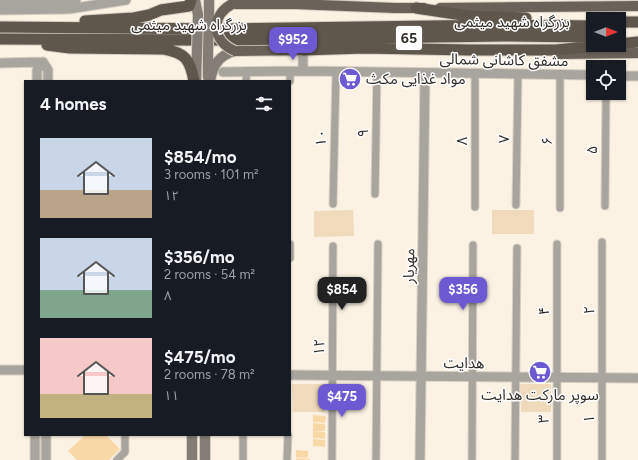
<!DOCTYPE html>
<meta charset="utf-8">
<style>
:root{--surface:#171b24;--page:#20242c;--text:#f1f3f6;--muted:#9ea1a6;--accent:#6d59d2}
body{margin:0;font-family:Figtree,"Noto Sans Arabic",sans-serif;background:var(--page);color:var(--text);height:100vh;display:flex;flex-direction:column;font-size:15px;white-space:nowrap}
*{box-sizing:border-box;margin:0}
p{font-size:13px;color:var(--muted)}
.icon{flex:none;width:22px;height:22px;fill:none;stroke:currentColor;stroke-width:2;stroke-linecap:round;stroke-linejoin:round}
.map{position:relative;flex:1;overflow:hidden}
.sheet{position:absolute;left:24px;top:80px;width:267px;height:356px;display:flex;flex-direction:column;background:var(--surface);border-radius:0px;box-shadow:0 1px 3px #0004}
.sheet>*{flex:none}
.needle{width:26px;rotate:90deg}
.buttons{position:absolute;left:586px;top:12px;display:grid;gap:8px}
.buttons a{display:grid;place-items:center;width:40px;height:40px;border-radius:0px;background:var(--surface);box-shadow:0 1px 3px #0004;font-size:20px}
.price{position:absolute;translate:-50% -34px;padding:0 9px;border-radius:8px;background:var(--accent);color:#fff;font-size:13px;line-height:26px;filter:drop-shadow(0 1px 2px #0008)}
.price::after{content:'';position:absolute;left:50%;top:24px;width:12px;height:9px;margin-left:-6px;background:inherit;clip-path:polygon(0 0,100% 0,50% 100%)}
.price.selected{background:#222;color:#fff}
ul{padding:0;list-style:none}
li{display:flex;align-items:center;gap:12px;height:100px;padding:0 16px}
li span{display:grid;place-items:center;flex:none;width:112px;height:80px;border-radius:0px;color:#555}
li>.icon{margin-inline-start:auto}
span .icon{width:48px;height:48px;fill:#fffc;stroke-width:1}
li b{font-size:17px}
h2{display:flex;justify-content:space-between;align-items:center;height:48px;padding:0 16px;font-size:17px}
.map>svg:first-child{display:block}
.green{fill:#efdabb}
.building{fill:#f9d8a7}
.lines{fill:none;stroke-linecap:round;stroke-linejoin:round}
.minor-casing{stroke:#d7cfc2;stroke-width:9}
.tertiary-casing{stroke:#d7cfc2;stroke-width:11}
.secondary-casing{stroke:#d7cfc2;stroke-width:12}
.primary-casing{stroke:#d7cfc2;stroke-width:12}
.trunk-casing{stroke:#d7cfc2;stroke-width:13}
.minor{stroke:#a8a49e;stroke-width:7}
.tertiary{stroke:#a8a49e;stroke-width:9}
.secondary{stroke:#837d75;stroke-width:10}
.primary{stroke:#6a6258;stroke-width:10}
.trunk{stroke:#5f564c;stroke-width:11}
.secondary-bridge-casing{stroke:#d7cfc2;stroke-width:12;stroke-linecap:butt}
.primary-bridge-casing{stroke:#d7cfc2;stroke-width:12;stroke-linecap:butt}
.secondary-bridge{stroke:#837d75;stroke-width:10}
.primary-bridge{stroke:#6a6258;stroke-width:10}
.labels{text-anchor:middle;stroke-width:3;stroke-linejoin:round;paint-order:stroke}
.shield{fill:#fff;stroke:#6f6d68;stroke-width:1}
.shield-label{font-size:14px;font-weight:bold;fill:#312e28}
.street-label{font-size:15px;fill:#312e28;stroke:#fff}
.poi-label{font-size:15px;fill:#312e28;stroke:#fff;text-anchor:start}
</style>
<div class="map">
<svg width="638" height="460" viewBox="0 0 638 460">
<rect width="100%" height="100%" fill="#fcf2e4"/>
<path class="green" d="M 353,210 L 354,236 L 314,237 L 314,211 Z
M 492,210 L 534,210 L 534,234 L 492,234 Z
M 292,384 L 325,384 L 325,412 L 293,412 Z
M 520,384 L 551,384 L 551,412 L 521,412 Z"/>
<path class="building" d="M 313,415 L 326,416 L 325,423 L 313,422 Z
M 313,423 L 325,424 L 325,431 L 313,431 Z
M 313,431 L 325,432 L 325,439 L 313,438 Z
M 85,435 L 106,435 L 120,449 L 109,460 L 77,460 L 68,451 Z
M 313,439 L 325,440 L 325,447 L 313,446 Z
M 296,450 L 308,451 L 308,458 L 296,457 Z
M 296,458 L 310,459 L 310,460 L 296,460 Z"/>
<g class="lines">
<g class="minor-casing">
<path id="minor" d="M 246,81 L 247,71
M 290,81 L 290,72
M 375,194 L 377,72
M 333,204 L 336,72
M 516,205 L 518,74
M 605,206 L 606,93
M 475,207 L 475,74
M 560,208 L 560,75
M 290,258 L 290,244
M 117,460 L 125,452 L 125,435
M 243,460 L 243,435
M 287,460 L 288,435
M 332,460 L 333,246
M 376,460 L 378,244
M 472,460 L 473,245
M 515,460 L 517,248
M 557,460 L 557,244
M 602,460 L 602,242"/>
</g>
<g class="tertiary-casing">
<path id="tertiary" d="M 0,1 L 66,1 L 76,0
M 0,10 L 69,9 L 126,0
M 303,50 L 303,71
M 43,62 L 48,70 L 48,81
M 0,63 L 43,62
M 223,72 L 303,71 L 593,75
M 619,76 L 638,76
M 37,81 L 37,70 L 43,62
M 0,370 L 25,370
M 290,375 L 638,378
M 35,460 L 35,435
M 46,460 L 46,435
M 420,460 L 425,73"/>
</g>
<g class="secondary-casing">
<path id="secondary" d="M 195,0 L 198,15
M 209,16 L 209,0
M 208,77 L 208,51
M 196,81 L 197,51
M 210,81 C 213,65 219,55 235,51
M 192,460 L 192,435
M 205,460 L 205,435"/>
</g>
<g class="primary-casing">
<path id="primary" d="M 232,4 L 295,4 L 395,8 L 424,8
M 440,8 L 638,6
M 235,51 L 310,50
M 558,54 L 638,53"/>
</g>
<g class="trunk-casing">
<path id="trunk" d="M 416,8 L 469,16 L 526,18
M 85,21 L 134,18 L 149,15 L 161,10 L 189,6 L 191,0
M 619,22 L 638,22
M 0,27 L 227,29 L 503,25 L 593,26
M 0,39 L 224,40 L 504,36 L 593,37
M 619,44 L 638,42
M 47,45 L 70,48 L 164,49 C 186,53 190,60 194,81
M 303,50 L 364,48 L 469,50 L 556,50 L 607,45"/>
</g>
<use href="#minor" class="minor"/>
<use href="#tertiary" class="tertiary"/>
<use href="#secondary" class="secondary"/>
<use href="#primary" class="primary"/>
<use href="#trunk" class="trunk"/>
<g class="secondary-bridge-casing">
<path id="secondary-bridge" d="M 197,51 L 198,15
M 208,51 L 209,16"/>
</g>
<g class="primary-bridge-casing">
<path id="primary-bridge" d="M 232,4 C 210,16 212,41 235,51"/>
</g>
<use href="#secondary-bridge" class="secondary-bridge"/>
<use href="#primary-bridge" class="primary-bridge"/>
</g>
<defs>
<g id="supermarket-disc" transform="scale(1.15)"><circle r="9.5" fill="#6d59d2" stroke="#fff"/><path d="M-6-5.5h2.5l.6 2H6L4.5 2H-2.5L-4.4-4H-6ZM-1.5 3.2a1.3 1.3 0 1 0 .1 0ZM3 3.2a1.3 1.3 0 1 0 .1 0Z" fill="#fff"/></g>
</defs>
<g fill-rule="evenodd">
<use href="#supermarket-disc" x="350" y="79"/>
<use href="#supermarket-disc" x="540" y="372"/>
</g>
<g class="labels">
<rect class="shield" x="396" y="26" width="26" height="24" rx="3"/>
<g class="shield-label">
<text x="409" y="43">65</text>
</g>
<g class="street-label">
<text x="512" y="27">بزرگراه شهید میثمی</text>
<text x="189" y="30">بزرگراه شهید میثمی</text>
<text transform="translate(504 60) rotate(1)" y="5">مشفق کاشانی شمالی</text>
<text transform="translate(363 133) rotate(-89)" y="5">۹</text>
<text transform="translate(321 138) rotate(-89)" y="5">۱۰</text>
<text transform="translate(504 139) rotate(-89)" y="5">۷</text>
<text transform="translate(462 141) rotate(-90)" y="5">۸</text>
<text transform="translate(547 141) rotate(-90)" y="5">۶</text>
<text transform="translate(592 150) rotate(-90)" y="5">۵</text>
<text transform="translate(409 266) rotate(-89)" y="5">مهریار</text>
<text transform="translate(589 310) rotate(-90)" y="5">۲</text>
<text transform="translate(544 311) rotate(-90)" y="5">۴</text>
<text transform="translate(319 347) rotate(-90)" y="5">۱۲</text>
<text transform="translate(464 363) rotate(1)" y="5">هدایت</text>
<text transform="translate(544 419) rotate(-90)" y="5">۳</text>
<text transform="translate(589 419) rotate(-90)" y="5">۱</text>
</g>
<g class="poi-label">
<text x="366" y="84">مواد غذایی مکث</text>
<text x="540" y="400" text-anchor="middle">سوپر مارکت هدایت</text>
</g>
</g>
</svg>
<div class="buttons">
<a><svg class="needle" viewBox="-14 -14 28 28"><path d="M0-13l5 13h-10z" fill="#e53935"/><path d="M0 13l5-13h-10z" fill="#9ea1a6"/></svg></a>
<a><svg class="icon" aria-label="locate" viewBox="0 0 24 24"><circle cx="12" cy="12" r="6"/><path d="M12 2v4M12 18v4M2 12h4M18 12h4"/></svg></a>
</div>
<b class="price" style="left:293px;top:61px">$952</b>
<b class="price selected" style="left:342px;top:311px">$854</b>
<b class="price" style="left:463px;top:311px">$356</b>
<b class="price" style="left:342px;top:418px">$475</b>
<section class="sheet">
<h2>4 homes<svg class="icon" aria-label="filters" viewBox="0 0 24 24"><path d="M4 7h16M4 17h16"/><circle cx="9" cy="7" r="2"/><circle cx="15" cy="17" r="2"/></svg></h2>
<ul>
<li><span style="background:linear-gradient(#c9d6e8 65%,#b9a48a 0)"><svg class="icon" aria-label="home" viewBox="0 0 24 24"><path d="M3 11l9-7 9 7M6 9v11h12V9"/></svg></span><div><b>$854/mo</b><p>3 rooms · 101 m²</p><p>۱۲</p></div></li>
<li><span style="background:linear-gradient(#c9d6e8 65%,#7fa58c 0)"><svg class="icon" aria-label="home" viewBox="0 0 24 24"><path d="M3 11l9-7 9 7M6 9v11h12V9"/></svg></span><div><b>$356/mo</b><p>2 rooms · 54 m²</p><p>۸</p></div></li>
<li><span style="background:linear-gradient(#f6c9c9 70%,#c2b280 0)"><svg class="icon" aria-label="home" viewBox="0 0 24 24"><path d="M3 11l9-7 9 7M6 9v11h12V9"/></svg></span><div><b>$475/mo</b><p>2 rooms · 78 m²</p><p>۱۱</p></div></li>
</ul>
</section>
</div>
